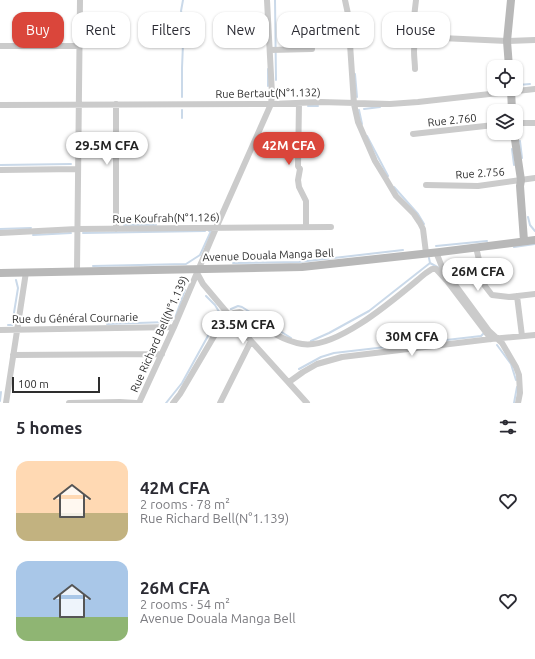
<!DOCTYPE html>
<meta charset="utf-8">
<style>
:root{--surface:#fff;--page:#f2f2f3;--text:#2b2b33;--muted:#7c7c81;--accent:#da463b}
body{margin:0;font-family:Ubuntu,sans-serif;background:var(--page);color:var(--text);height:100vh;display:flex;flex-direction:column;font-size:15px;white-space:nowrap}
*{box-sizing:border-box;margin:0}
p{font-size:13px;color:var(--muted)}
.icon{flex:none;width:22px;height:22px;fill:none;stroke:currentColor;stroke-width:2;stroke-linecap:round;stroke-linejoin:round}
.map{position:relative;height:403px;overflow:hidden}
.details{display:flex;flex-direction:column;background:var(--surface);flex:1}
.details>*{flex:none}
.top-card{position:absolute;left:12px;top:12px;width:511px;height:36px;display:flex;gap:8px}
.controls{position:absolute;left:487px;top:60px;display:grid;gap:8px}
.controls a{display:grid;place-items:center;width:36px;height:36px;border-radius:8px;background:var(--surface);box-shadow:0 1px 3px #0004;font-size:20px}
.scale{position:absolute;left:12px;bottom:10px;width:88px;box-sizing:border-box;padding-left:4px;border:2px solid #2e2e2e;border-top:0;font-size:11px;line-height:14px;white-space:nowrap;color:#2e2e2e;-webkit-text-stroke:3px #fff;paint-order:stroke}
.price{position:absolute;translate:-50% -34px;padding:0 9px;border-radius:14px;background:#fff;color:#222;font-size:13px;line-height:26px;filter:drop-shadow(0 1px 2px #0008)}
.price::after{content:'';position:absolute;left:50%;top:24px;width:12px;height:9px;margin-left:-6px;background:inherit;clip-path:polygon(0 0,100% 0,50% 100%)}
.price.active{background:var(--accent);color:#fff}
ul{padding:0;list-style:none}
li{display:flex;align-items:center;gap:12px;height:100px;padding:0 16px}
li span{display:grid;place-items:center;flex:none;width:112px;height:80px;border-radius:12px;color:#555}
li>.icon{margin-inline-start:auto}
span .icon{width:48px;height:48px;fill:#fffc;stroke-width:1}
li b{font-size:17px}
h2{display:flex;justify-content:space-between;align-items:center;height:48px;padding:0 16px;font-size:17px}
.chip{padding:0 14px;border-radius:12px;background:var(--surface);box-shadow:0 1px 3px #0004;font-size:14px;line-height:36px}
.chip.active{background:var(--accent);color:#fff}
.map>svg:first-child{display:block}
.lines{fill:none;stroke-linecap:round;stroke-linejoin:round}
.stream{stroke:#cad9e9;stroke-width:2}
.street{stroke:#cbcbcb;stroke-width:6}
.secondary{stroke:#b8b8b8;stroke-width:8}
.labels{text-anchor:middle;stroke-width:4;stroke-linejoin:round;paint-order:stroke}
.street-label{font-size:11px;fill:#2e2e2e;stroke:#fff}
</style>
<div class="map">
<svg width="535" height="403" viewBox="0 0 535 403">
<rect width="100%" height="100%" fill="#fff"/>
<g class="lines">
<path class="stream" d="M 275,0 L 276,80
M 513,61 L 513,67
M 268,69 L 268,86
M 355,74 L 357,97
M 518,85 L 530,84
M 182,97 L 182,68 L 184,20 L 181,11 L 183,0
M 308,106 L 318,106
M 364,109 L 380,107
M 182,110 L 182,118
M 359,110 L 362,124
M 367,136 L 388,176
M 520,141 L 522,158
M 512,149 L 514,165
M 0,165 L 71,164
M 394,187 L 418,214 L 424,224
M 528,217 L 530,225 L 535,231
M 124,225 L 156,225
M 0,229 L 31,228
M 83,233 L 205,231
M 33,235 L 71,233
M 436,246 L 487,241
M 514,247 L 535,244
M 429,258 L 430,263
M 233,263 L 299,262 L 403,250
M 430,263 L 441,269
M 93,266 L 186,264 L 200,255 L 211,231 L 209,231
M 206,296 L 215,305 L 221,315
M 231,309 L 238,306 L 242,307 L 291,338
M 107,324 L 168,322 L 175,318 L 185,290
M 8,325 L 12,325 L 18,288 L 16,280
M 311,341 L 329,333 L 369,311 L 430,263
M 497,345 L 511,364 L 516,380
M 299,369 L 321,357 L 334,353 L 481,336 L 484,333
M 0,401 L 1,392
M 166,403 L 182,383 L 209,334 L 222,315
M 514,403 L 517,387"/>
<path class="street" d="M 345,0 L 348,14 L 354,104 L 358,122 L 375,161 L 386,179 L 396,196 L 414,214 L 420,223 L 423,229 L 426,253
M 416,0 C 415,11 411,29 419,37 L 507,41 L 535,40
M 0,46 L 79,46
M 270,50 L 312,49
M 415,69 C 415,58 411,45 419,37
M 299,103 L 298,166 L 300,169 L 298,180 L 299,187 L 306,201 L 306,227
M 116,104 L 116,229
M 0,105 L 271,104 L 321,102 L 390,104 L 418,102 L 535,89
M 516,123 L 535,123
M 413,134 L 494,125
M 0,170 L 78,169
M 426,185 L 478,186 L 535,178
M 0,233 L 77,229 L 331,227
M 476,247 L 485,286 L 492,295 L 509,297 L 535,294
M 436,252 L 442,267 L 489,331 L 502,343 L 516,367 L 519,375 L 520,393 L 518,403
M 77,270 L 80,0
M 197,273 L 203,284 L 251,341 L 307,403
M 517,296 L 522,336
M 0,330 L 174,327
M 13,355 L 162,354
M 289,382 L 303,372 L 317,364 L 342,357 L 491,339 L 535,335
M 6,403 L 26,272
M 69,403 L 120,402 L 136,403
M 139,403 L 174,327 L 216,228 L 271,104 L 272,94 L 267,0
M 173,403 L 180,394 L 223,321 L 234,313 L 240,312 C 259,324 279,340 302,344 C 338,350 399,295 426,273 L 432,269 L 436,269 L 447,281 L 491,339
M 220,403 L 251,341"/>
<path class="secondary" d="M 509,67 L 507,41 L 511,0
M 511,89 L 512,111
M 514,133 L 521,180 L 520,186 L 524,241
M 0,273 L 302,267 L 440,252 L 535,240"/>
</g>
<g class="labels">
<g class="street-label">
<text transform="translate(268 93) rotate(-1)" y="4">Rue Bertaut(N°1.132)</text>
<text transform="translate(452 120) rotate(-6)" y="4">Rue 2.760</text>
<text transform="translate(480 173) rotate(-4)" y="4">Rue 2.756</text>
<text transform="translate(166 218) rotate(-1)" y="4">Rue Koufrah(N°1.126)</text>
<text transform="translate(268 255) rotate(-2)" y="4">Avenue Douala Manga Bell</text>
<text transform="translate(75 318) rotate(-1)" y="4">Rue du Général Cournarie</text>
<text transform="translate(159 334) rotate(-66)" y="4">Rue Richard Bell(N°1.139)</text>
</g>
</g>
</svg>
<div class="controls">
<a><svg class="icon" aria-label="locate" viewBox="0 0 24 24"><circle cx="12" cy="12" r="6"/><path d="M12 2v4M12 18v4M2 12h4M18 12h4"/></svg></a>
<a><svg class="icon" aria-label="layers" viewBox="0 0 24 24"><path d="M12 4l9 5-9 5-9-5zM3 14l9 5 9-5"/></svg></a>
</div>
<div class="scale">100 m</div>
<b class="price" style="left:107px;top:166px">29.5M CFA</b>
<b class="price active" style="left:289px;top:166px">42M CFA</b>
<b class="price" style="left:478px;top:292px">26M CFA</b>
<b class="price" style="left:243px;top:345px">23.5M CFA</b>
<b class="price" style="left:412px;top:357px">30M CFA</b>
<div class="top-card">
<a class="chip active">Buy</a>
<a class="chip">Rent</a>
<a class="chip">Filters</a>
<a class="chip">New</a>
<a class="chip">Apartment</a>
<a class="chip">House</a>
</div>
</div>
<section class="details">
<h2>5 homes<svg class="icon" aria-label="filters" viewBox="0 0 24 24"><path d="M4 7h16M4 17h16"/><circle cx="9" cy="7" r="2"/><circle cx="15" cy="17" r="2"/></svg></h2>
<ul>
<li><span style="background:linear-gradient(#ffd9b3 65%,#c2b280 0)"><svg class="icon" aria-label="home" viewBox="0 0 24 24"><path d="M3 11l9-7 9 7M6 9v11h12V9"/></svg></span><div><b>42M CFA</b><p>2 rooms · 78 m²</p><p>Rue Richard Bell(N°1.139)</p></div><svg class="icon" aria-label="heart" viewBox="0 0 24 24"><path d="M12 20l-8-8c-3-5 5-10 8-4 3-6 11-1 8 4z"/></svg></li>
<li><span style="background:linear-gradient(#a9c7e8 70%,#8fb573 0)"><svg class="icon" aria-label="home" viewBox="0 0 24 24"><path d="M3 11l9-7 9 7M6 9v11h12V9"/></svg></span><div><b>26M CFA</b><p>2 rooms · 54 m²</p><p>Avenue Douala Manga Bell</p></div><svg class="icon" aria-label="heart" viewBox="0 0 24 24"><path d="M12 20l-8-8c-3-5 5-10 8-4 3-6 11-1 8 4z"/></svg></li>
</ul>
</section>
